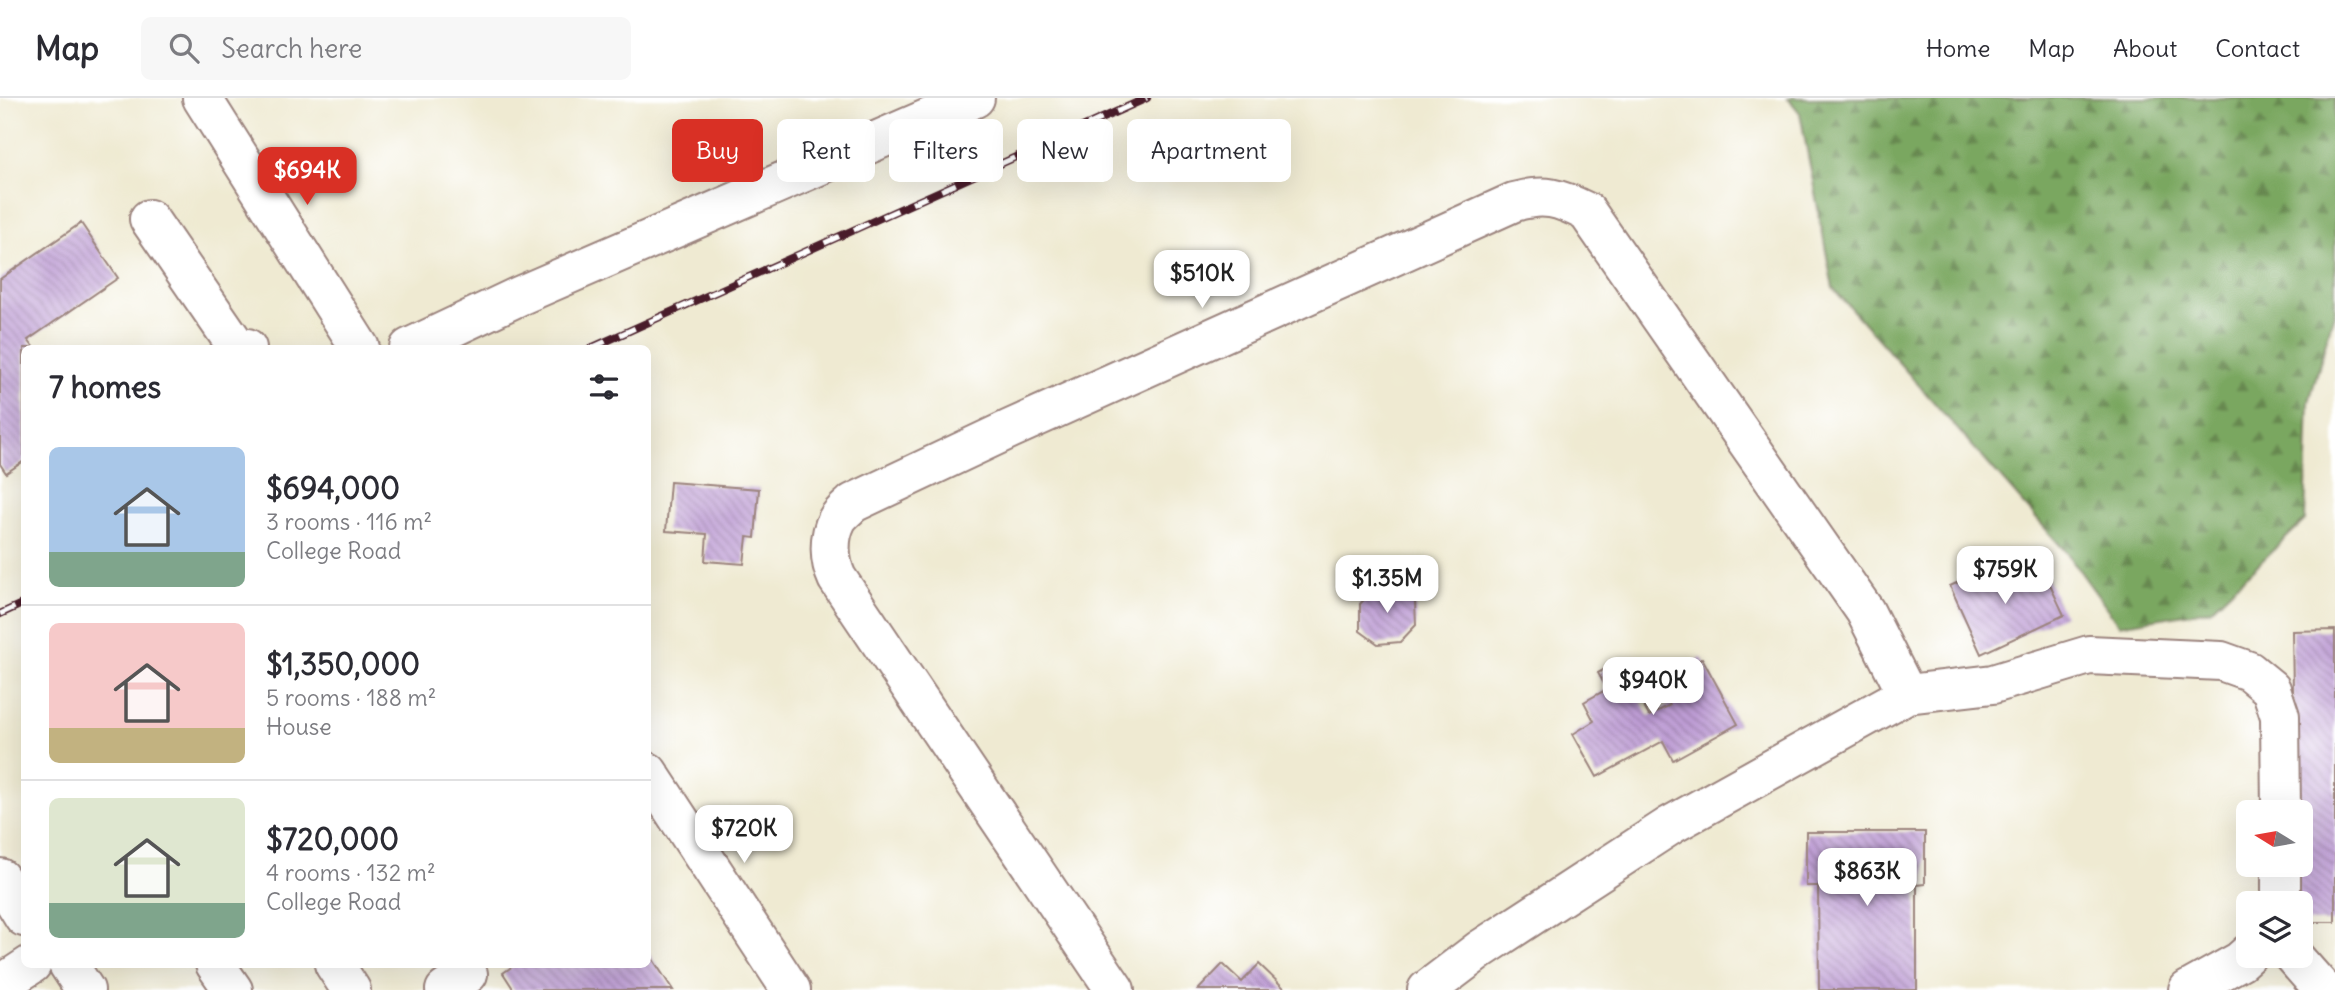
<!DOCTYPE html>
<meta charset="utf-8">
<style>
:root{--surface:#fff;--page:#f7f7f7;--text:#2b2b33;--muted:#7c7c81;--line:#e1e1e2;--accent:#d93025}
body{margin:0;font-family:Delius,sans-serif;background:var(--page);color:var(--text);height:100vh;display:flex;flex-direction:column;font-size:26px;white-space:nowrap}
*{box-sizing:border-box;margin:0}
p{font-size:23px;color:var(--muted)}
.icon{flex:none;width:38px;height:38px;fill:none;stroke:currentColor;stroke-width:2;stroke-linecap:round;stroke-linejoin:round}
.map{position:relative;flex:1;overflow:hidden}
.sheet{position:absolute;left:21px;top:247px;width:630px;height:623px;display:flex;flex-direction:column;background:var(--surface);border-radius:10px;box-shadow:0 7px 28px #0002}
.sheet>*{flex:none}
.guide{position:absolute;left:672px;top:21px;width:665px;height:63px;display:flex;gap:14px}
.needle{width:46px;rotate:281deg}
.fabs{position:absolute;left:2236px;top:702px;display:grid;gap:14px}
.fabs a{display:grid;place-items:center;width:77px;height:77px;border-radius:10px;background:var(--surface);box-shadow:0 7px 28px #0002;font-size:35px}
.price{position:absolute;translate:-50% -60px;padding:0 16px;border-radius:14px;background:#fff;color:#222;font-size:23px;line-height:46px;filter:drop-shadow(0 2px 4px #0008)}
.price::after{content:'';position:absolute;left:50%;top:42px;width:21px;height:16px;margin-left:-10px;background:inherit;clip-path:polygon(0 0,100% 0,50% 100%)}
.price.current{background:var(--accent);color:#fff}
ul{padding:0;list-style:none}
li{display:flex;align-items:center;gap:21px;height:175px;padding:0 28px}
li+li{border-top:2px solid var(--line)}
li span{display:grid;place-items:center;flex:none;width:196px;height:140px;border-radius:10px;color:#555}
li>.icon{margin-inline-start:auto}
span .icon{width:84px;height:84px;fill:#fffc;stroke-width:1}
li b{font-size:30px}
h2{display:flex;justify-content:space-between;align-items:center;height:84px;padding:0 28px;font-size:30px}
.tag{padding:0 24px;border-radius:10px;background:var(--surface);box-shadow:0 7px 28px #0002;font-size:24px;line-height:63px}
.tag.current{background:var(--accent);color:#fff}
header{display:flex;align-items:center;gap:42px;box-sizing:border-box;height:98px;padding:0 35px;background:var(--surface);border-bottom:2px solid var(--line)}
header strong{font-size:33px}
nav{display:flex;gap:38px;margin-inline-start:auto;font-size:24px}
.search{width:490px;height:63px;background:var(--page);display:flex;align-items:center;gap:18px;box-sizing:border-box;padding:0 24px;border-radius:10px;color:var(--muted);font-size:26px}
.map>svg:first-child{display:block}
.forest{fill:url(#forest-firs);stroke:#626346;stroke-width:2}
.building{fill:url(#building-back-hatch)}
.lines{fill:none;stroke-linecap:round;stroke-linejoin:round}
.minor-casing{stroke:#9c847e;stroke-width:42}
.minor{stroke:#fff;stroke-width:38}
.rail-casing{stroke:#4a1f2b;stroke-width:8}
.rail{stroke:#fff;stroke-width:5;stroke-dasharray:16;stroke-linecap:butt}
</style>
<header>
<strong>Map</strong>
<div class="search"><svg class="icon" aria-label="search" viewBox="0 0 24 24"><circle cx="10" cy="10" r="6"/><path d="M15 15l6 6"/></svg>Search here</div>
<nav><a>Home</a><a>Map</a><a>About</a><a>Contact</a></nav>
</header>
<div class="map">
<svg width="2335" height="892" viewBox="0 0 2335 892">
<defs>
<pattern id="forest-firs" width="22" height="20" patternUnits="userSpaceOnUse" patternTransform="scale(1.75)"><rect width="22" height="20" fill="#7aa760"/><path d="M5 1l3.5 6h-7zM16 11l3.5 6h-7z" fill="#66874f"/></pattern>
<pattern id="building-back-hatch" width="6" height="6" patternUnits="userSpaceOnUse" patternTransform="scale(1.75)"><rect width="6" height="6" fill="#bd9cd4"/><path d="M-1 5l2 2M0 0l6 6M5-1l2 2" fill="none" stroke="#9c7fac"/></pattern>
</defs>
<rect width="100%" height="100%" fill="#fff"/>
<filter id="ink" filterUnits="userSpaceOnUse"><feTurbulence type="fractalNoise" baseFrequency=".0143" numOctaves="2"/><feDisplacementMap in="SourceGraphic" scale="14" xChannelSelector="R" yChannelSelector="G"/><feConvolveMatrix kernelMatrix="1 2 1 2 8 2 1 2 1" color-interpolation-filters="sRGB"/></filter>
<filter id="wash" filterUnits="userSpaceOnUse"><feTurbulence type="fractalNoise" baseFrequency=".00686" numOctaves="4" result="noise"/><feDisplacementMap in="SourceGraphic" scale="28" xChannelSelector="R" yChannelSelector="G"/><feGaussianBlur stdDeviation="1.57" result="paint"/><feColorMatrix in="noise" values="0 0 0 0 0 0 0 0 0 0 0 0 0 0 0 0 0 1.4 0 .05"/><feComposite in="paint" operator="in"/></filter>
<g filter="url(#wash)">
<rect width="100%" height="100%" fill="#efead2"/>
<path class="forest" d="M 1788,0 L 2335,0 L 2335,212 L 2309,304 L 2305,422 L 2210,512 L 2119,527 L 2066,454 L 1833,190 L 1800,15 Z"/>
<g id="blocks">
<path class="building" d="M 81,125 L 118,180 L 28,242 L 34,250 L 24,250 L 24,363 L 6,375 L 0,366 L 0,181 Z
M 670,384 L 759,391 L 755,440 L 747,439 L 744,466 L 705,463 L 707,436 L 666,433 Z
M 1993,468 L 2003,488 L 2042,470 L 2064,517 L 1981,556 L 1950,488 Z
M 1398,489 L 1415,504 L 1416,527 L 1400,544 L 1378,546 L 1360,533 L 1360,506 L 1375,490 Z
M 2335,532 L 2335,824 L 2301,824 L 2301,805 L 2296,805 L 2296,766 L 2301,766 L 2301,714 L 2295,714 L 2292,533 Z
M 1702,560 L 1738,626 L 1673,662 L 1663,643 L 1597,679 L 1573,636 L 1594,623 L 1584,604 L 1607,591 L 1598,575 L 1619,563 L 1649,618 L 1670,607 L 1658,584 Z
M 1806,734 L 1925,734 L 1925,786 L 1917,787 L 1917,892 L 1819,892 L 1818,788 L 1806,788 Z
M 648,854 L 673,892 L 514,892 L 503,875 L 516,866 L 648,866 Z
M 1223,866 L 1242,884 L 1259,866 L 1286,892 L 1198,892 Z"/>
</g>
</g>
<g filter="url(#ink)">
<use href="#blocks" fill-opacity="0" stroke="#9c847e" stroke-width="2"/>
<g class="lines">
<g class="minor-casing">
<path id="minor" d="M 202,0 L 360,250
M 149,121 L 237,249 L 247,250
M 409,250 L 519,198 L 975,0
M 648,674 L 791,892
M 2281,766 L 2281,805
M 0,780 L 24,819
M 2293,858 L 2323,892
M 68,866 L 85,892
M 215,866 L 233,892
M 334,866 L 351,892
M 0,887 L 32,866
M 445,892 L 468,876 L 461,866
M 1115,892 L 837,480 C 829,463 828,439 837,422 C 840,416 848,410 853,405 L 1010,331 L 1514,104 C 1545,95 1559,100 1587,114 L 1865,513 L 1907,596
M 1427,892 L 1481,851 L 1671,727 L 1907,596 L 1993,586 L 2089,557 L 2221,563 L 2249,573 L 2271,591 L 2280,618 L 2281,714
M 2188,892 L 2240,863 L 2249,855"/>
</g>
<use href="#minor" class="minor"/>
<g class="rail-casing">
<path id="rail" d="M 591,250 L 1147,0
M 0,516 L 24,505"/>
</g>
<use href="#rail" class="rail"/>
</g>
</g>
</svg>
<div class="fabs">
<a><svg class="needle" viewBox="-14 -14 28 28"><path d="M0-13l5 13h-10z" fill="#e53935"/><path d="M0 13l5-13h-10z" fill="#7c7c81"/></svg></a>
<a><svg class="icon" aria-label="layers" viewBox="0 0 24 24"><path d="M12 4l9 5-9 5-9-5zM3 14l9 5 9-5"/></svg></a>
</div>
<b class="price current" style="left:307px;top:109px">$694K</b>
<b class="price" style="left:1202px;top:212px">$510K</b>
<b class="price" style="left:2005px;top:508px">$759K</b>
<b class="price" style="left:1387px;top:517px">$1.35M</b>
<b class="price" style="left:1653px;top:619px">$940K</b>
<b class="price" style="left:744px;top:767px">$720K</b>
<b class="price" style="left:1867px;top:810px">$863K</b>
<div class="guide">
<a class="tag current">Buy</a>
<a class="tag">Rent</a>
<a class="tag">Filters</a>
<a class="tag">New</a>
<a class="tag">Apartment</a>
</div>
<section class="sheet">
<h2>7 homes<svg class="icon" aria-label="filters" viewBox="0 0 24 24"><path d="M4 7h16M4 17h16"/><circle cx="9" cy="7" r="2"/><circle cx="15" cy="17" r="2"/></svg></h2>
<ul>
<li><span style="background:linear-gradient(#a9c7e8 75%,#7fa58c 0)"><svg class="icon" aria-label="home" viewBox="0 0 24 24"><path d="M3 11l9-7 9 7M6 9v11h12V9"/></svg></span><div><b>$694,000</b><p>3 rooms · 116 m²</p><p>College Road</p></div></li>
<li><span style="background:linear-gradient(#f6c9c9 75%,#c2b280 0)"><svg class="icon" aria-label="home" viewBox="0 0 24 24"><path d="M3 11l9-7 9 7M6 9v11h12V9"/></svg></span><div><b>$1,350,000</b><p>5 rooms · 188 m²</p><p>House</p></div></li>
<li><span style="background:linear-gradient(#dfe7d0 75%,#7fa58c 0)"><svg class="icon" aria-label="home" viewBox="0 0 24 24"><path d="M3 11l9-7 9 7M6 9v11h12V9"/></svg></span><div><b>$720,000</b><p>4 rooms · 132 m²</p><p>College Road</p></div></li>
</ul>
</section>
</div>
